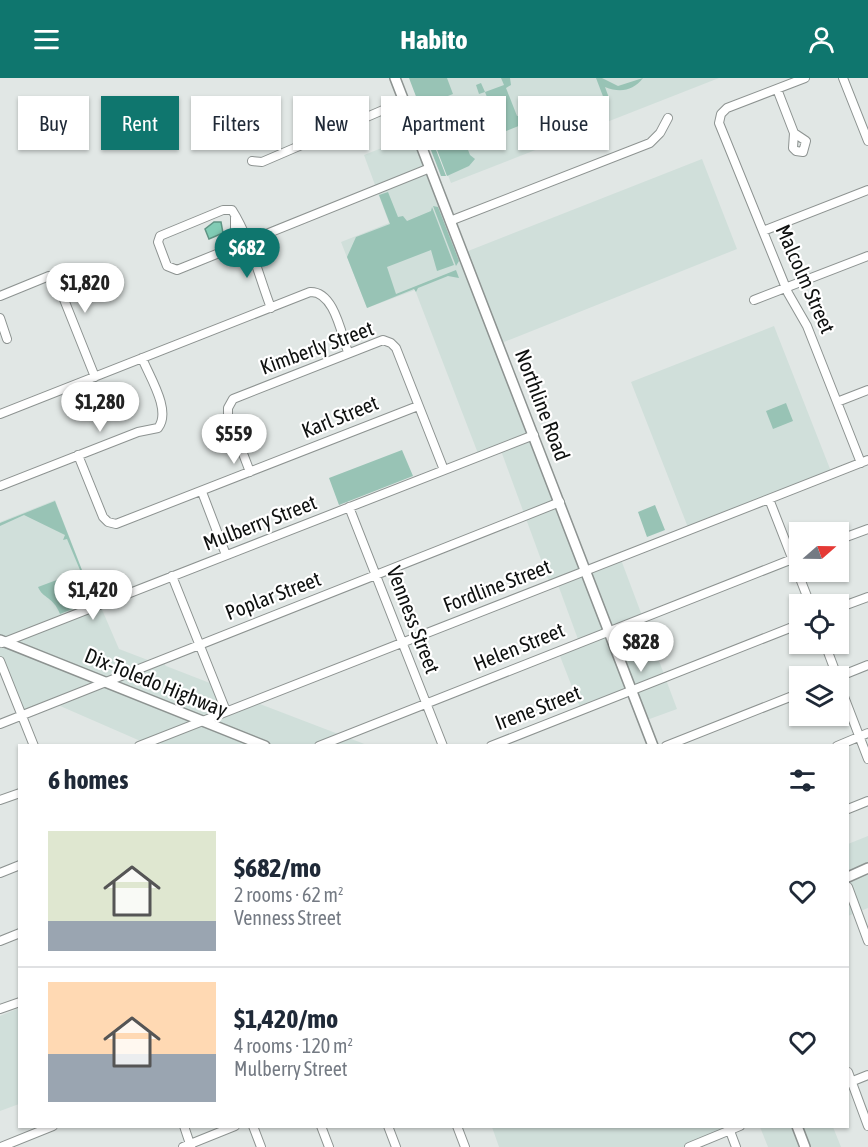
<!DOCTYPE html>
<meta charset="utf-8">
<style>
:root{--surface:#fff;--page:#f6f6f7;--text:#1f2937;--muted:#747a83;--line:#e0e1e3;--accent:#0f766e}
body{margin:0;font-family:"Asap Condensed",sans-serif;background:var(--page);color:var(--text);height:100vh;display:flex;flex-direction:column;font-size:22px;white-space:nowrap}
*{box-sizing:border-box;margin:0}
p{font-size:20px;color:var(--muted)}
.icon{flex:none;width:33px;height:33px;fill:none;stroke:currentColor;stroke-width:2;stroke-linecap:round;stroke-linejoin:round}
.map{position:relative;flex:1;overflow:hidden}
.side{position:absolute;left:18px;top:666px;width:831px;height:384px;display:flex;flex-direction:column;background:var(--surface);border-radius:0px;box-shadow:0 2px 4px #0004}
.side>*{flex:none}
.banner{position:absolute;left:18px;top:18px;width:832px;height:54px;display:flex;gap:12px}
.needle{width:39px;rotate:70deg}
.buttons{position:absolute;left:789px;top:444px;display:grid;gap:12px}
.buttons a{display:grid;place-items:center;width:60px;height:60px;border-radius:0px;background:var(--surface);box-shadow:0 2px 4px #0004;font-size:30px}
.price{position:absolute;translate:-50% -51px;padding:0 14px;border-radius:21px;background:#fff;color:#222;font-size:20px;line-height:39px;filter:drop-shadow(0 2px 3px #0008)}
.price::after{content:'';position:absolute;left:50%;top:36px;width:18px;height:14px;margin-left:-9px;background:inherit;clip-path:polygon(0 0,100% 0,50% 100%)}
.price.current{background:var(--accent);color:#fff}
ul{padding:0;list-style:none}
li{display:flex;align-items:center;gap:18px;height:150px;padding:0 30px}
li+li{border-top:2px solid var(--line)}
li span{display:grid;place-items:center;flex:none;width:168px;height:120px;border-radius:0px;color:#555}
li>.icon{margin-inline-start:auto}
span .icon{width:72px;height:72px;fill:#fffc;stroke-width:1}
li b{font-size:26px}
h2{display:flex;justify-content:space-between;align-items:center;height:72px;padding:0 30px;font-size:26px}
.pill{padding:0 21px;border-radius:0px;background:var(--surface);box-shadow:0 2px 4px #0004;font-size:21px;line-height:54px}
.pill.current{background:var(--accent);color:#fff}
header{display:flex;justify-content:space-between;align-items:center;height:78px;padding:0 30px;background:var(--accent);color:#fff;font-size:27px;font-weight:700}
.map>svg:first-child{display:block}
.built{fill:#d0dfda}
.green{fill:#98c3b5}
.water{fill:#81ccb5;stroke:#5f9484;stroke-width:1.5}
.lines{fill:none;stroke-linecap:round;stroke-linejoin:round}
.minor-casing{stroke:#8d9391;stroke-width:10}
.major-casing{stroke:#8d9391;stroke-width:12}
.minor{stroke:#fff;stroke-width:8}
.major{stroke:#fff;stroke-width:9}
.labels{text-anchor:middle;stroke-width:4.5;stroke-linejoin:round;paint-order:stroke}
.street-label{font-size:21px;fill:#0f1110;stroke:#fff}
</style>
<header><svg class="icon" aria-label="menu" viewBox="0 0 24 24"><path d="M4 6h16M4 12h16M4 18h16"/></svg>Habito<svg class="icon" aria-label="person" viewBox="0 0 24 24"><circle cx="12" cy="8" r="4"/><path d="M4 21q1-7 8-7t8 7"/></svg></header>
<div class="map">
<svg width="868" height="1069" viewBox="0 0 868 1069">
<rect width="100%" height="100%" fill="#e1e7e5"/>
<path class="built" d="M 410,0 L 719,0 L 451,105 Z
M 417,56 L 463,175 L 702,81 L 737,171 L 499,266 L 586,492 L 620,479 L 677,631 L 644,643 L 632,612 L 581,632 L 558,573 L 579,564 L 557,504 L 550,506 L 500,370 L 479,378 L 415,212 L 367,230 L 341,164 L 389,145 L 364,77 Z
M 774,248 L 832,396 L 689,452 L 631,304 Z
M 55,422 L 96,528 L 100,527 L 119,571 L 153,584 L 160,581 L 166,588 L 215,607 L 226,633 L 252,623 L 367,667 L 166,668 L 153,662 L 145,665 L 51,624 L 22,636 L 0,583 L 0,444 Z
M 868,758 L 868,830 L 848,838 L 848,766 Z
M 19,930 L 19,1026 L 0,1033 L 0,938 Z
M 492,1049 L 740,1049 L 689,1069 L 499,1069 Z
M 760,1049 L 833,1049 L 841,1069 L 768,1069 Z"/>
<path class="green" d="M 409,0 L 447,0 L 453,16 L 420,29 Z
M 501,0 L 510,0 L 511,7 L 506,10 L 517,38 L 522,37 L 526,45 L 501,55 L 485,14 L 479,16 L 476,7 L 481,5 L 485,14 L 504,7 Z
M 596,0 L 602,0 L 618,8 L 643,0 C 633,13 620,15 605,9 L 609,20 L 604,21 Z
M 443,27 L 457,31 L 459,38 L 456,41 L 470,77 L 475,81 L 469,88 L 447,98 L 423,35 Z
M 422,35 L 446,98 L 441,98 L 418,39 Z
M 388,114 L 398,139 L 403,138 L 407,143 L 431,133 L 432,129 L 454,187 L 437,193 L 431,172 L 387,189 L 396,216 L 456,192 L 459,200 L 448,198 L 418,210 L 416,214 L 414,211 L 367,230 L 347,179 L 356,159 L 390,146 L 379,117 Z
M 433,128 L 438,129 L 459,183 L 456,188 Z
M 786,325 L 793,343 L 773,351 L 766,333 Z
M 402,372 L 413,398 L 339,427 L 329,400 Z
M 55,423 L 94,523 L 88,525 L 75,494 L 80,492 L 67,461 L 63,462 L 65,457 L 24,437 L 0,448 L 0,445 Z
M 655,427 L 665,452 L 647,459 L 638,434 Z
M 70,497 L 82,527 L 60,536 C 53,518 43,521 38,509 Z"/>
<path class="water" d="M 214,144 L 221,144 L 223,155 L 209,161 L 205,151 Z"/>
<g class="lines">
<g class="minor-casing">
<path id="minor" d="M 805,0 L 727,30 L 721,36 L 719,45 L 788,215 L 807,248 L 861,385
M 843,0 L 868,63
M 777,11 L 794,55 L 793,70 L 796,73 L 803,74 L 806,63 L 794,55
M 252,83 L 262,84 L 404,23
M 235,140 L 235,153 L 240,165
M 450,143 L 650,65 L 660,55 L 668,40
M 763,153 L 868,112
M 0,218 L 49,198 L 55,199 L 95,299
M 754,222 L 868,178
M 271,230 C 259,199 250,160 232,132 L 223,132 L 160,158 L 158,164 L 167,188 L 177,192 L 430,90
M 0,240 L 7,261
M 837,324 L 868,312
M 0,336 L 310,214 C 334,213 341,255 348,274
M 78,377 L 103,439 L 108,444 L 116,446 L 418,328
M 250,394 L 228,336 L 228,330 L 233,321 L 383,262 L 391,265 L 396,270 L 444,392
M 0,408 L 138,354 L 158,350 C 172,333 149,298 142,280
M 202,414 L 226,477
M 769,421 L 810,526
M 349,429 L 443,668
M 838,462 L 868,451
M 172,498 L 226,633
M 838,530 L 868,519
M 2,565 L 534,357
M 825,566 L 837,598
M 0,583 L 34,668
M 838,599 L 868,587
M 838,603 L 868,681
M 0,646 L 560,424
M 139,668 L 868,382
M 319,668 L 800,478
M 491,668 L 800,546
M 666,668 L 800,615
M 837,668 L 868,655
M 0,722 L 20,715
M 848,731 L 868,723
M 0,795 L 20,787
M 848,809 L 868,863
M 0,863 L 20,855
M 0,931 L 20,924
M 848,994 L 868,1048
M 848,1005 L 868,997
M 184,1048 L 191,1069
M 253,1048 L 261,1069
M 321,1048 L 329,1069
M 388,1048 L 396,1069
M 457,1048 L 465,1069
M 730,1053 L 736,1069
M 1,1069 L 53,1048
M 183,1069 L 235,1048
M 689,1069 L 740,1048"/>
</g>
<g class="major-casing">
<path id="major" d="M 395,0 L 653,668
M 0,562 L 265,668
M 848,799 L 868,790
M 797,1048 L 805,1069"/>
</g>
<use href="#minor" class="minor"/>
<use href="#major" class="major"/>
</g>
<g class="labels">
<g class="street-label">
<text transform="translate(805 201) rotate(66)" y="7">Malcolm Street</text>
<text transform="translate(317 270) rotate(-20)" y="7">Kimberly Street</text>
<text transform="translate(542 327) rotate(69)" y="7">Northline Road</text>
<text transform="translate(340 339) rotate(-22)" y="7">Karl Street</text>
<text transform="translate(260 445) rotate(-21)" y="7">Mulberry Street</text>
<text transform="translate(497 508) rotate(-21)" y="7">Fordline Street</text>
<text transform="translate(273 518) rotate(-21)" y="7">Poplar Street</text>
<text transform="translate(413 542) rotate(69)" y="7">Venness Street</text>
<text transform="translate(519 569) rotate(-22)" y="7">Helen Street</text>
<text transform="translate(156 605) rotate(22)" y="7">Dix-Toledo Highway</text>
<text transform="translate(538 630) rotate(-21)" y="7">Irene Street</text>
</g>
</g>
</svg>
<div class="buttons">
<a><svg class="needle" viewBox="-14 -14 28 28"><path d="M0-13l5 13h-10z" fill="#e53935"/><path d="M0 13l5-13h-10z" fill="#747a83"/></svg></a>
<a><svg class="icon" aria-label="locate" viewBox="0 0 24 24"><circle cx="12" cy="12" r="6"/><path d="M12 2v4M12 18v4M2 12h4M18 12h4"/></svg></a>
<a><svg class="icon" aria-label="layers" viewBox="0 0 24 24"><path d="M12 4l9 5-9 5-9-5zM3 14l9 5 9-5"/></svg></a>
</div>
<b class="price current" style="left:247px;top:201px">$682</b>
<b class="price" style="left:85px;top:236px">$1,820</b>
<b class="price" style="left:100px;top:355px">$1,280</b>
<b class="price" style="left:234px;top:387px">$559</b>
<b class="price" style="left:93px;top:543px">$1,420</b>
<b class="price" style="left:641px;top:595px">$828</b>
<div class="banner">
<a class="pill">Buy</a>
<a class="pill current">Rent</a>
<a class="pill">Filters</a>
<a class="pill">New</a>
<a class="pill">Apartment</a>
<a class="pill">House</a>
</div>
<section class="side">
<h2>6 homes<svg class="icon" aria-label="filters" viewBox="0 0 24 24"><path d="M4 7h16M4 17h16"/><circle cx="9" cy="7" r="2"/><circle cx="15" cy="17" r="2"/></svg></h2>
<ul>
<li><span style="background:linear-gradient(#dfe7d0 75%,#9aa5b1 0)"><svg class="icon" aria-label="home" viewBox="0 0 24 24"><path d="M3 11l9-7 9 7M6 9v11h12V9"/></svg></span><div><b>$682/mo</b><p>2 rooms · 62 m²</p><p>Venness Street</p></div><svg class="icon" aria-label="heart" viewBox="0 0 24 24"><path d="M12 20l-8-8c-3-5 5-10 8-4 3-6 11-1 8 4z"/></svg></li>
<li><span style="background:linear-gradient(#ffd9b3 60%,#9aa5b1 0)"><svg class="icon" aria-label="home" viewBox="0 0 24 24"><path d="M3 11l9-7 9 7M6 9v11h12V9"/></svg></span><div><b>$1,420/mo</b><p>4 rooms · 120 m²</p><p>Mulberry Street</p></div><svg class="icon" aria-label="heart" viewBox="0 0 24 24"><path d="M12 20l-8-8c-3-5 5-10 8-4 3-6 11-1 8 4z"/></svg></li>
</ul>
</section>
</div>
